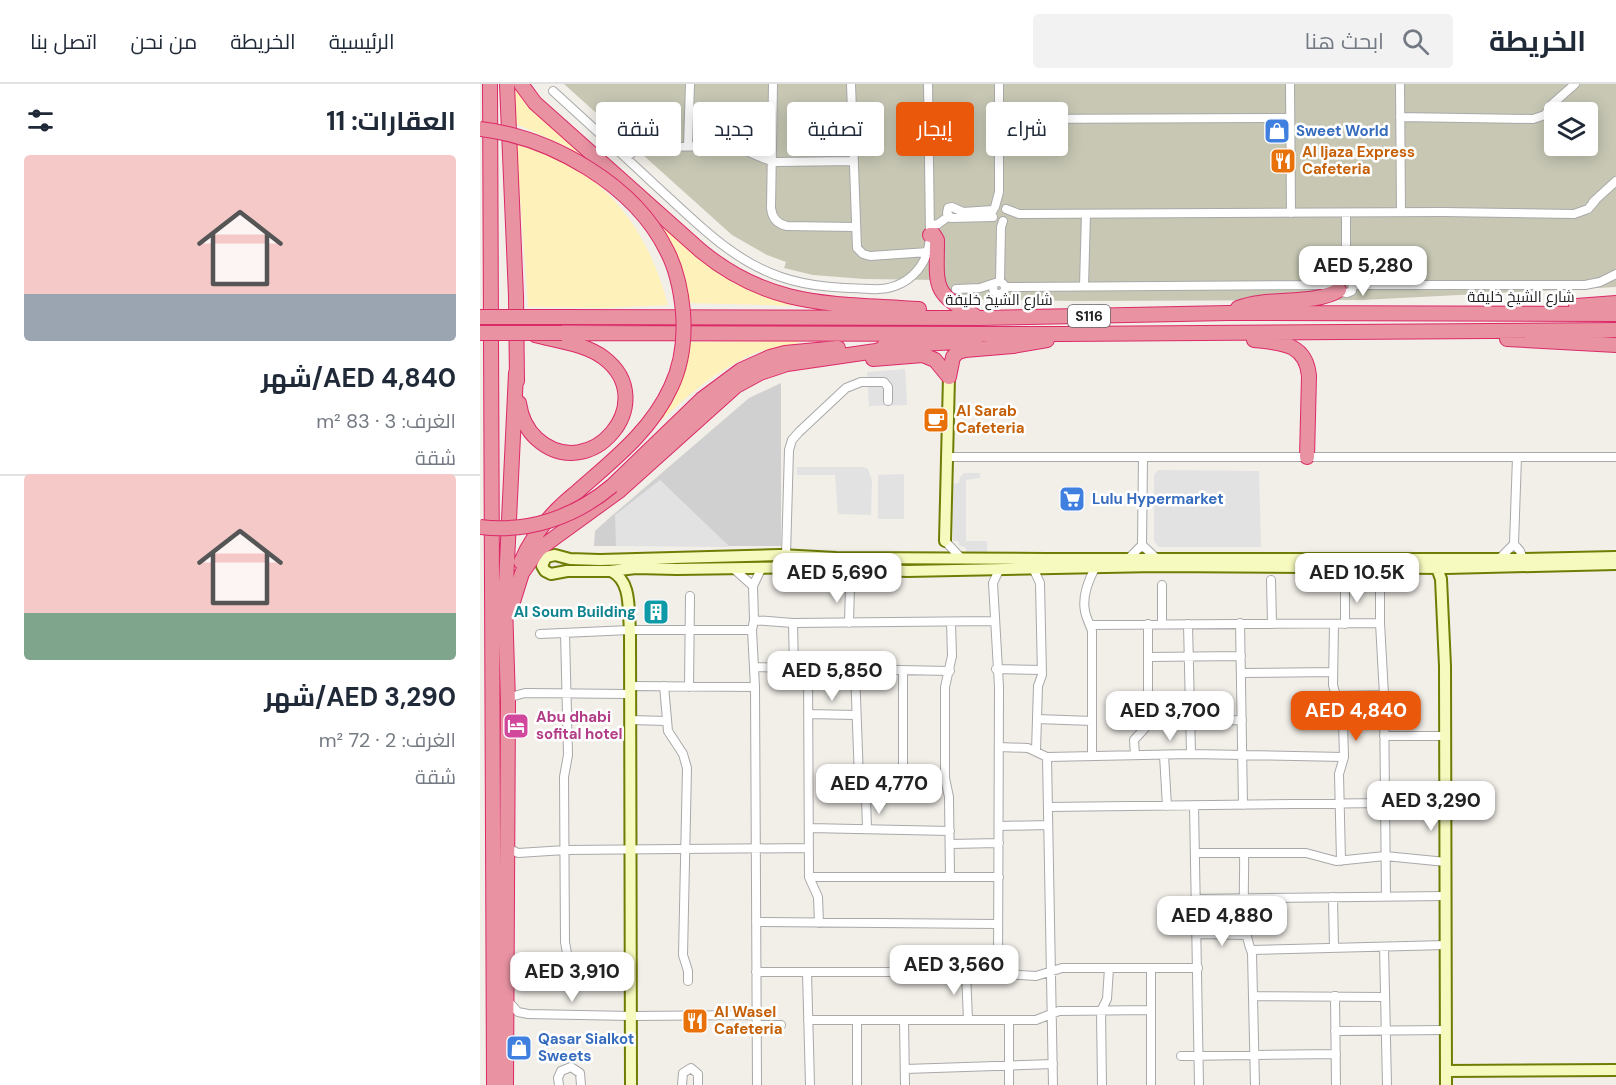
<!DOCTYPE html>
<html lang="ar">
<meta charset="utf-8">
<style>
:root{--surface:#fff;--page:#f2f2f3;--text:#1f2937;--muted:#747a83;--line:#e0e1e3;--accent:#ea580c}
body{margin:0;font-family:"DM Sans",Cairo,sans-serif;background:var(--page);color:var(--text);direction:rtl;height:100vh;display:flex;flex-direction:column;font-size:22px;white-space:nowrap}
*{box-sizing:border-box;margin:0}
p{font-size:20px;color:var(--muted)}
.icon{flex:none;width:33px;height:33px;fill:none;stroke:currentColor;stroke-width:2;stroke-linecap:round;stroke-linejoin:round}
.map{position:relative;flex:1;overflow:hidden;direction:ltr}
.side{display:flex;flex-direction:column;background:var(--surface);width:480px}
.side>*{flex:none}
.top-card{position:absolute;left:18px;top:18px;width:570px;height:54px;direction:rtl;display:flex;gap:12px}
.tools{position:absolute;left:1064px;top:18px;display:grid;gap:12px}
.tools a{display:grid;place-items:center;width:54px;height:54px;border-radius:6px;background:var(--surface);box-shadow:0 3px 15px #0003;font-size:30px}
.price{position:absolute;translate:-50% -51px;padding:0 14px;border-radius:12px;background:#fff;color:#222;font-size:20px;line-height:39px;filter:drop-shadow(0 2px 3px #0008)}
.price::after{content:'';position:absolute;left:50%;top:36px;width:18px;height:14px;margin-left:-9px;background:inherit;clip-path:polygon(0 0,100% 0,50% 100%)}
.price.selected{background:var(--accent);color:#fff}
ul{padding:0;list-style:none}
li{display:grid;align-content:center;gap:12px;height:318px;padding:0 24px}
li+li{border-top:2px solid var(--line)}
li span{display:grid;place-items:center;height:186px;border-radius:6px;color:#555}
li>.icon{margin-inline-start:auto}
span .icon{width:108px;height:108px;fill:#fffc;stroke-width:1}
li b{font-size:26px}
h2{display:flex;justify-content:space-between;align-items:center;height:72px;padding:0 24px;font-size:26px}
.pill{padding:0 21px;border-radius:6px;background:var(--surface);box-shadow:0 3px 15px #0003;font-size:21px;line-height:54px}
.pill.selected{background:var(--accent);color:#fff}
header{display:flex;align-items:center;gap:36px;box-sizing:border-box;height:84px;padding:0 30px;background:var(--surface);border-bottom:2px solid var(--line)}
header strong{font-size:28px}
nav{display:flex;gap:33px;margin-inline-start:auto;font-size:21px}
.search{width:420px;height:54px;background:var(--page);display:flex;align-items:center;gap:15px;box-sizing:border-box;padding:0 21px;border-radius:6px;color:var(--muted);font-size:22px}
main{display:flex;flex:1;min-height:0}
.map>svg:first-child{display:block}
.religious{fill:#d0d0d0}
.construction{fill:#c7c7b4;fill-rule:evenodd}
.sand{fill:#fff1ba}
.parking{fill:#e2e2e2}
.lines{fill:none;stroke-linecap:round;stroke-linejoin:round}
.street-casing{stroke:#a9a9a9;stroke-width:10}
.secondary-casing{stroke:#707d05;stroke-width:14}
.highway-casing{stroke:#dc2a67;stroke-width:16}
.street{stroke:#fff;stroke-width:8}
.secondary{stroke:#f7fabf;stroke-width:10}
.highway{stroke:#e892a2;stroke-width:14}
.highway-bridge-casing{stroke:#dc2a67;stroke-width:16;stroke-linecap:butt}
.highway-bridge{stroke:#e892a2;stroke-width:14}
.labels{text-anchor:middle;stroke-width:5;stroke-linejoin:round;paint-order:stroke}
.shield{fill:#fff;stroke:#646464;stroke-width:1.5}
.shield-label{font-size:14px;font-weight:bold;fill:#222}
.shop-label{font-size:15px;font-weight:bold;fill:#366cbe;stroke:#fff;text-anchor:start}
.food-label{font-size:15px;font-weight:bold;fill:#c56008;stroke:#fff;text-anchor:start}
.street-label{font-size:15px;fill:#222;stroke:#fff}
.culture-label{font-size:15px;font-weight:bold;fill:#0d838f;stroke:#fff;text-anchor:end}
.hotel-label{font-size:15px;font-weight:bold;fill:#b23c85;stroke:#fff;text-anchor:start}
</style>
<header>
<strong>الخريطة</strong>
<div class="search"><svg class="icon" aria-label="search" viewBox="0 0 24 24"><circle cx="10" cy="10" r="6"/><path d="M15 15l6 6"/></svg>ابحث هنا</div>
<nav><a>الرئيسية</a><a>الخريطة</a><a>من نحن</a><a>اتصل بنا</a></nav>
</header>
<main>
<div class="map">
<svg width="1136" height="1001" viewBox="0 0 1136 1001">
<rect width="100%" height="100%" fill="#f2efe9"/>
<path class="religious" d="M 301,299 L 301,462 L 114,462 L 115,447 L 127,436 L 269,314 Z"/>
<path class="construction" d="M 84,0 L 1136,0 L 1136,203 L 882,216 L 596,217 L 477,215 L 459,196 L 384,195 L 333,191 L 304,184 L 306,178 L 287,171 L 252,151 ZM 1074,28 L 1107,28 L 1107,62 L 1074,62 Z"/>
<path class="sand" d="M 31,0 L 36,0 L 212,164 L 325,222 L 208,219 L 201,188 L 132,95 L 88,63 L 34,39 Z
M 36,57 C 49,62 63,66 75,72 C 137,103 171,156 188,221 L 128,224 L 48,223 Z
M 322,257 C 308,264 288,263 273,270 C 228,290 195,324 159,357 L 206,258 Z"/>
<path class="parking" d="M 425,285 L 427,321 L 389,322 L 387,288 Z
M 317,383 L 383,383 L 388,385 L 392,397 L 391,431 L 358,430 L 355,391 L 317,391 Z
M 678,386 L 779,387 L 781,463 L 679,463 L 674,457 L 674,391 Z
M 484,389 L 500,389 L 500,394 L 486,396 L 486,457 L 507,457 L 507,474 L 487,474 L 486,464 L 479,461 L 478,457 L 473,457 L 473,400 L 479,399 L 480,393 Z
M 424,390 L 424,435 L 398,435 L 398,391 Z
M 180,396 L 250,463 L 136,462 L 135,431 Z"/>
<g class="lines">
<g class="street-casing">
<path id="street" d="M 293,0 L 291,124 C 292,134 297,140 307,142 L 375,143
M 371,0 L 377,164 L 383,170 L 390,172 L 448,168
M 810,0 L 811,129
M 920,0 L 921,128
M 73,7 C 107,38 141,69 174,100 C 213,135 250,176 301,193 C 330,203 361,204 391,205 C 425,207 449,184 450,151 L 448,0
M 1069,23 L 1095,0
M 920,33 L 1053,35 L 1065,31 L 1072,21
M 520,35 L 810,34
M 208,62 L 210,0
M 146,74 L 155,66 L 166,63 L 250,62 C 266,64 279,75 296,78 L 373,77
M 1113,118 L 1136,97
M 515,123 L 519,108 L 519,0
M 526,125 L 539,130 L 963,128 L 1094,130 L 1108,125 L 1115,117
M 513,133 L 471,134 L 467,129 L 468,124 L 472,123 L 483,128 L 513,126
M 450,142 L 458,140 L 469,132
M 866,193 L 866,129
M 520,198 L 521,143 L 523,137
M513 204a6 6 0 1 1 12 0a6 6 0 1 1-12 0Z
M 874,201 L 1105,201 L 1120,198 L 1136,190
M 604,202 L 606,130
M 525,203 L 843,201 L 855,199 L 866,193 L 873,199 L 872,207 L 867,209 L 861,208 L 858,204 L 859,197
M 476,205 L 500,204 L 515,199
M 466,373 L 1136,373
M 465,457 L 481,474
M 1034,460 L 1040,467 L 1043,475
M 662,461 L 676,474
M 306,471 L 309,366 L 312,356 L 319,348 L 366,304 L 381,298 L 404,298 L 408,303 L 408,317
M 650,473 L 662,461 L 663,373
M 1020,474 L 1034,460 L 1037,373
M 906,483 L 900,496 L 900,539 L 904,611 L 906,812
M 553,484 L 560,499 L 562,591 L 558,602 L 556,667
M 254,485 L 273,502
M 791,496 L 792,540
M 682,501 L 682,540
M 274,536 L 313,539 L 514,537
M 313,539 L 314,585
M 369,539 L 370,502
M 760,539 L 763,721
M 708,540 L 711,670
M 854,540 L 853,601 L 863,638 L 864,673 L 859,690 L 861,777
M 865,540 L 865,499
M 610,541 L 900,539
M 60,550 L 150,546 L 272,546
M 668,573 L 761,572
M 274,583 L 470,587
M 328,585 L 329,793 L 338,813 L 339,839
M 516,585 L 562,586
M 375,586 L 379,695 L 386,714 L 387,744
M 761,589 L 853,588
M 150,602 L 275,603
M 184,602 L 188,647 L 203,670 L 207,684 L 203,871 L 208,887 L 208,897
M 209,603 L 210,512
M 855,612 L 904,611
M 28,618 L 34,612 L 45,609 L 149,610
M 640,620 L 665,620 L 681,623 L 710,623
M 328,630 L 376,631
M 557,635 L 612,637
M 150,636 L 187,637
M 710,638 L 762,636
M 904,652 L 966,652
M 519,663 L 548,664 L 567,673 L 711,670 L 864,673
M 655,671 L 654,656 L 665,644 L 668,635 L 668,540
M 684,671 L 687,722
M 612,672 L 612,547 C 610,540 606,534 605,527 C 602,512 608,497 615,484
M 567,673 L 573,1001
M 379,695 L 465,694
M 423,695 L 423,587
M 714,721 L 719,1001
M 568,723 L 905,719
M 519,742 L 568,741
M 329,744 L 470,747
M 470,760 L 519,759
M 28,764 L 38,769 L 85,766 L 329,764
M 715,769 L 826,769 L 856,777 L 905,772 L 966,778
M 764,769 C 765,799 760,841 772,869 L 775,1001
M 329,793 L 519,793
M 470,793 L 469,713 L 465,694 L 465,603 L 472,572 L 471,538
M 853,813 L 854,864
M 716,815 L 966,812
M 276,838 L 518,840
M 717,850 L 767,851
M 904,863 L 907,1001
M 772,866 L 966,861
M 41,880 L 81,881 L 86,880 L 88,875 L 85,858 L 84,693 L 88,671 L 85,549
M 276,888 L 486,888 L 556,892 L 582,884 L 718,884
M 327,888 L 330,1001
M 486,888 L 488,936
M 518,890 L 519,603 L 513,499 L 519,486
M 773,912 L 905,913
M 855,912 L 856,1001
M 28,917 L 38,928 L 48,930 L 151,932 L 276,931
M 328,936 L 556,936 L 579,927 L 671,926
M 424,936 L 425,1001
M 276,941 L 301,941
M 855,947 L 966,946
M 701,972 L 856,970
M 425,985 L 573,980
M 79,1001 L 78,994 L 81,987 L 91,983 L 100,989 L 101,1001
M 202,1001 L 203,989 L 211,984 L 218,990 L 218,1001
M 277,1001 L 275,603 L 272,546 L 274,536 L 273,502 L 282,483
M 377,1001 L 377,936
M 529,1001 L 529,936
M 622,1001 L 621,927 L 627,915 L 629,884
M 671,1001 L 671,884"/>
</g>
<g class="secondary-casing">
<path id="secondary" d="M 465,457 L 469,293
M 1136,473 L 1043,475 L 566,475 L 356,474 L 300,471 L 120,476 L 90,475 L 75,471 L 66,473 L 62,482 L 65,487 L 71,490 L 87,487 L 130,487 L 156,484 L 197,485 L 343,483 L 427,487 L 676,482 L 966,484 L 1136,480
M 957,484 L 961,495 L 965,582 L 966,1001
M 131,487 C 152,497 148,526 150,546 L 151,1001
M 966,987 L 1136,986"/>
</g>
<g class="highway-casing">
<path id="highway" d="M 10,0 L 14,1001
M 27,0 L 36,212 L 37,297
M 41,0 L 55,19 L 221,167 C 292,225 353,219 439,225
M 450,151 L 454,151 L 457,156 C 457,201 451,209 494,231
M 1096,222 L 1136,219
M 758,224 C 788,212 834,222 859,206
M 82,233 L 499,234 L 749,229 L 1136,230
M 82,249 L 583,250 L 1136,246
M 1027,255 L 1136,261
M 774,256 C 801,259 826,259 829,292 L 827,373
M 404,262 L 495,257
M 393,275 L 443,271 L 455,276 L 469,293
M 469,293 L 473,273 L 478,268 L 485,266 L 533,262 L 567,256
M 39,319 C 41,333 47,346 57,355 C 110,402 182,318 124,274 C 106,260 77,257 55,251
M 132,402 L 222,315 L 261,286 L 290,273 L 305,269 L 358,264
M 41,478 C 53,449 74,426 98,407
M 31,524 L 42,489 L 59,465 L 139,407 L 256,302 L 280,289 L 307,280 L 396,267 L 412,262
M 26,1001 L 28,618 L 25,520 L 36,289"/>
</g>
<use href="#street" class="street"/>
<use href="#secondary" class="secondary"/>
<use href="#highway" class="highway"/>
<g class="highway-bridge-casing">
<path id="highway-bridge" d="M 0,45 C 71,53 155,101 187,167 C 197,186 201,207 203,228 C 205,254 202,280 191,303 C 171,347 133,376 98,407
M 0,233 L 82,233
M 0,249 L 82,249
M 0,443 C 49,449 95,433 132,402"/>
</g>
<use href="#highway-bridge" class="highway-bridge"/>
</g>
<defs>
<g id="shop-square" transform="scale(1.35)"><rect x="-9" y="-9" width="18" height="18" rx="4" fill="#3f7fe0" stroke="#fff"/><path d="M-5-2.5h2.3a2.7 3.5 0 0 1 5.4 0H5L5.5 6h-11ZM-1.5-2.5h3a1.5 2.3 0 0 0-3 0Z" fill="#fff"/></g>
<g id="restaurant-square" transform="scale(1.35)"><rect x="-9" y="-9" width="18" height="18" rx="4" fill="#e8710a" stroke="#fff"/><path d="M-5-6h1v4h1v-4h1v4h1v-4h1v5L-1.5 .5V6h-2V.5L-5-1ZM5-6V6H3V1.5H1.5Q1.5-4 5-6Z" fill="#fff"/></g>
<g id="cafe-square" transform="scale(1.35)"><rect x="-9" y="-9" width="18" height="18" rx="4" fill="#e8710a" stroke="#fff"/><path d="M-5.5-4.5H6V0H3Q3 3.5 0 3.5H-2.5Q-5.5 3.5-5.5 0ZM3-3.2v2h1.7v-2ZM-6 4.5H4V6H-6Z" fill="#fff"/></g>
<g id="supermarket-square" transform="scale(1.35)"><rect x="-9" y="-9" width="18" height="18" rx="4" fill="#3f7fe0" stroke="#fff"/><path d="M-6-5.5h2.5l.6 2H6L4.5 2H-2.5L-4.4-4H-6ZM-1.5 3.2a1.3 1.3 0 1 0 .1 0ZM3 3.2a1.3 1.3 0 1 0 .1 0Z" fill="#fff"/></g>
<g id="building-square" transform="scale(1.35)"><rect x="-9" y="-9" width="18" height="18" rx="4" fill="#0f9aa8" stroke="#fff"/><path d="M-4-6H4V6H1V3H-1V6H-4ZM-2.5-4.3h1.7v1.8h-1.7ZM.8-4.3h1.7v1.8H.8ZM-2.5-1h1.7V.8h-1.7ZM.8-1h1.7V.8H.8Z" fill="#fff"/></g>
<g id="hotel-square" transform="scale(1.35)"><rect x="-9" y="-9" width="18" height="18" rx="4" fill="#d1479c" stroke="#fff"/><path d="M-6-4.5h1.5V1H6V5H4.5V3h-9V5H-6ZM-4 0a1.8 1.8 0 1 1 3.6 0ZM.5 0V-2.5h3Q6-2.5 6 0Z" fill="#fff"/></g>
</defs>
<g fill-rule="evenodd">
<use href="#shop-square" x="797" y="47"/>
<use href="#restaurant-square" x="803" y="77"/>
<use href="#cafe-square" x="456" y="336"/>
<use href="#supermarket-square" x="592" y="415"/>
<use href="#building-square" x="176" y="528"/>
<use href="#hotel-square" x="36" y="642"/>
<use href="#restaurant-square" x="215" y="937"/>
<use href="#shop-square" x="39" y="964"/>
</g>
<g class="labels">
<rect class="shield" x="588" y="221" width="42" height="22" rx="4.5"/>
<g class="shield-label">
<text x="609" y="237">S116</text>
</g>
<g class="shop-label">
<text x="816" y="52">Sweet World</text>
<text x="612" y="420">Lulu Hypermarket</text>
<text x="58" y="960">Qasar Sialkot<tspan x="58" dy="17">Sweets</tspan></text>
</g>
<g class="food-label">
<text x="822" y="73">Al Ijaza Express<tspan x="822" dy="17">Cafeteria</tspan></text>
<text x="476" y="332">Al Sarab<tspan x="476" dy="17">Cafeteria</tspan></text>
<text x="234" y="933">Al Wasel<tspan x="234" dy="17">Cafeteria</tspan></text>
</g>
<g class="street-label">
<text x="1041" y="218">شارع الشيخ خليفة</text>
<text x="519" y="221">شارع الشيخ خليفة</text>
</g>
<g class="culture-label">
<text x="156" y="533">Al Soum Building</text>
</g>
<g class="hotel-label">
<text x="56" y="638">Abu dhabi<tspan x="56" dy="17">sofital hotel</tspan></text>
</g>
</g>
</svg>
<div class="tools">
<a><svg class="icon" aria-label="layers" viewBox="0 0 24 24"><path d="M12 4l9 5-9 5-9-5zM3 14l9 5 9-5"/></svg></a>
</div>
<b class="price" style="left:883px;top:213px">AED 5,280</b>
<b class="price" style="left:357px;top:520px">AED 5,690</b>
<b class="price" style="left:877px;top:520px">AED 10.5K</b>
<b class="price" style="left:352px;top:618px">AED 5,850</b>
<b class="price" style="left:690px;top:658px">AED 3,700</b>
<b class="price selected" style="left:876px;top:658px">AED 4,840</b>
<b class="price" style="left:399px;top:731px">AED 4,770</b>
<b class="price" style="left:951px;top:748px">AED 3,290</b>
<b class="price" style="left:742px;top:863px">AED 4,880</b>
<b class="price" style="left:474px;top:912px">AED 3,560</b>
<b class="price" style="left:92px;top:919px">AED 3,910</b>
<div class="top-card">
<a class="pill">شراء</a>
<a class="pill selected">إيجار</a>
<a class="pill">تصفية</a>
<a class="pill">جديد</a>
<a class="pill">شقة</a>
</div>
</div>
<section class="side">
<h2>العقارات: 11<svg class="icon" aria-label="filters" viewBox="0 0 24 24"><path d="M4 7h16M4 17h16"/><circle cx="9" cy="7" r="2"/><circle cx="15" cy="17" r="2"/></svg></h2>
<ul>
<li><span style="background:linear-gradient(#f6c9c9 75%,#9aa5b1 0)"><svg class="icon" aria-label="home" viewBox="0 0 24 24"><path d="M3 11l9-7 9 7M6 9v11h12V9"/></svg></span><div><b>AED 4,840/شهر</b><p>الغرف: 3 · 83 m²</p><p>شقة</p></div></li>
<li><span style="background:linear-gradient(#f6c9c9 75%,#7fa58c 0)"><svg class="icon" aria-label="home" viewBox="0 0 24 24"><path d="M3 11l9-7 9 7M6 9v11h12V9"/></svg></span><div><b>AED 3,290/شهر</b><p>الغرف: 2 · 72 m²</p><p>شقة</p></div></li>
</ul>
</section>
</main>
